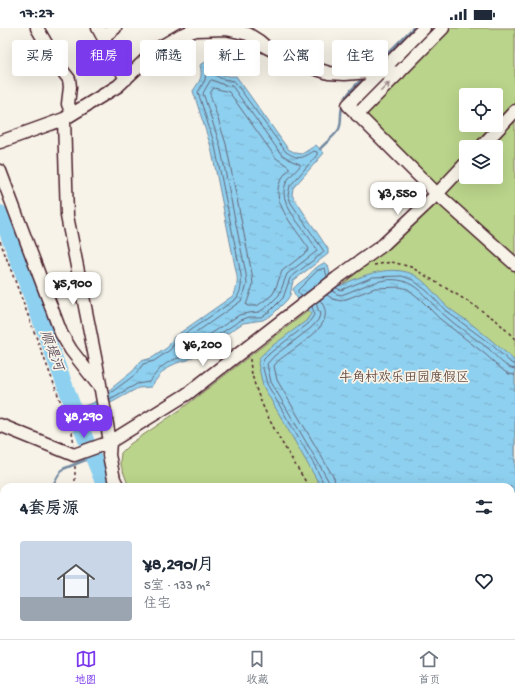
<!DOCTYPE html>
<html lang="zh">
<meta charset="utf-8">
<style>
:root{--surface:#fff;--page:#f2f2f3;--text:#1f2937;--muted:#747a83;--line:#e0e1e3;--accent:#7c3aed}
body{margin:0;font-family:"Gochi Hand","LXGW WenKai TC",sans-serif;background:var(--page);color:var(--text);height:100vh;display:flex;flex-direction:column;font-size:15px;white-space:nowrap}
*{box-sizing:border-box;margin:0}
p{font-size:13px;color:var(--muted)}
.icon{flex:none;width:22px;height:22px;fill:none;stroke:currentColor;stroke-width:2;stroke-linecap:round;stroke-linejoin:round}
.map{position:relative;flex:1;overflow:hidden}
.drawer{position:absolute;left:0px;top:455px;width:515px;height:156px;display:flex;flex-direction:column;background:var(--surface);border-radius:12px 12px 0 0;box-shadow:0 4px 16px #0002}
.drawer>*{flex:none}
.hud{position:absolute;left:12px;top:12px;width:491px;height:36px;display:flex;gap:8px}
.fabs{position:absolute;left:459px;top:60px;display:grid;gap:8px}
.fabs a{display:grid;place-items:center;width:44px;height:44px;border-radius:4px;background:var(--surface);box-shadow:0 4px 16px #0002;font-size:20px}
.price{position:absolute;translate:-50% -34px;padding:0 9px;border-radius:8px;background:#fff;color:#222;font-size:13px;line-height:26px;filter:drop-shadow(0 1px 2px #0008)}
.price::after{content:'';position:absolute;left:50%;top:24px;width:12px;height:9px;margin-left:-6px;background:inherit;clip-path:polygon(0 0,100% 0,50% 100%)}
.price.current{background:var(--accent);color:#fff}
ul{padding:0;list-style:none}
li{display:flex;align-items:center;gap:12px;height:100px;padding:0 20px}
li span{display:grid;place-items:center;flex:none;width:112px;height:80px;border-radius:4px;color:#555}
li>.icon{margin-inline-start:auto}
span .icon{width:48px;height:48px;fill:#fffc;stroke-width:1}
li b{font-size:17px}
h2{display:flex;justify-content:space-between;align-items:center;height:48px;padding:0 20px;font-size:17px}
.pill{padding:0 14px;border-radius:4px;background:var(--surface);box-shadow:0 4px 16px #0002;font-size:14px;line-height:36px}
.pill.current{background:var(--accent);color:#fff}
.status{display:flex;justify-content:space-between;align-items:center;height:28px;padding:0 20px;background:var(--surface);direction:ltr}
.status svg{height:11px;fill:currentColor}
.tab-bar{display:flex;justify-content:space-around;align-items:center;height:56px;border-top:1px solid var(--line);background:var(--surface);font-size:11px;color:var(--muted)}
.tab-bar a{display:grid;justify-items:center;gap:2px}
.tab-bar .current{color:var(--accent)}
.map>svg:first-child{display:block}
.park{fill:#bad48b;stroke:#827a5b;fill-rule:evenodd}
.water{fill:url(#water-ripples);stroke:#7389a1}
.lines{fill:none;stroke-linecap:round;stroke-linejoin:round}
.shore{stroke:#656679;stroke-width:1}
.stream{stroke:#7389a1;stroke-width:2.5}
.river{stroke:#8ed0ef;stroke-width:16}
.minor-casing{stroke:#4a1f2b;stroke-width:15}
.path{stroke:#4a1f2b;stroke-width:1.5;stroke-dasharray:3 3;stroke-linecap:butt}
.minor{stroke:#f7f3e8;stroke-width:12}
.oneway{stroke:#a0898a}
.labels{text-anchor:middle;stroke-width:3.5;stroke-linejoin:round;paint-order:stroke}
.park-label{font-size:13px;fill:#664c43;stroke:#f7f3e8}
.water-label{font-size:14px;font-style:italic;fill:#5b4b5c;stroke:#f7f3e8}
</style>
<div class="status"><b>17:27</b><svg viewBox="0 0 49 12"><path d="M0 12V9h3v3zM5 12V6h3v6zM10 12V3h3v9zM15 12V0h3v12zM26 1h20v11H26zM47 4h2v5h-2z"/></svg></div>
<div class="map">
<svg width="515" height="611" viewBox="0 0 515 611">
<defs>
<pattern id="water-ripples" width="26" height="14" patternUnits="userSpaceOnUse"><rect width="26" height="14" fill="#8ed0ef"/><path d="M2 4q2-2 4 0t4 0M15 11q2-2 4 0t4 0" fill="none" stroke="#7cb2cd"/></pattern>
</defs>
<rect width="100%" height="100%" fill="#f7f3e8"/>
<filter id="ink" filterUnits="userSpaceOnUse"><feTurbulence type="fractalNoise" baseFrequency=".025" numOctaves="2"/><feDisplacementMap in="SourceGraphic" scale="8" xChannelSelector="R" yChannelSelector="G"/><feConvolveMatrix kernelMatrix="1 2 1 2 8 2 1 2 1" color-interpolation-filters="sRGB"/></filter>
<g filter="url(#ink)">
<path class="park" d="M 451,0 L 515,0 L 515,611 L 189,611 L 187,607 L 511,607 L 511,459 L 129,459 L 120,435 L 121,425 L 130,416 L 180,382 L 388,221 L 445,166 L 365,88 ZM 466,67 L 496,67 L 496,97 L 466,97 ZM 466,119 L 496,119 L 496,149 L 466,149 Z"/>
<path class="water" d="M 208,33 C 217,45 221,49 236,48 L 288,121 L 296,125 L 302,126 L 316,117 L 324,125 L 293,160 L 292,167 L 328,221 L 328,226 L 293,253 L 290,267 L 287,272 L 273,286 L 263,292 L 243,295 L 188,332 C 168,336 162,343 151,359 L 138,360 L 98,382 L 90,388 L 81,401 L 74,381 L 93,375 L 133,343 L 141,333 L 152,330 L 168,319 L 174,309 L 234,267 C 236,261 238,255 237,248 L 211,119 L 193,63 C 200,52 203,50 200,37 Z
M 324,235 L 328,237 L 331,251 L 340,258 C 361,247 394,235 416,248 C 429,256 437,270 449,280 C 455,285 462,289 469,294 C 485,307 500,319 515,333 L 515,611 L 394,611 L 393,607 L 511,607 L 511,459 L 321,459 L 263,358 L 258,335 L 260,329 L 268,321 L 306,293 L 311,286 C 307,277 294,271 293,261 C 297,256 301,254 306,250 C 312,244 315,239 324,235 Z"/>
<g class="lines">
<path class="shore" d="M 212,52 L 224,57 L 232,58 L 281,126 L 292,133 L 300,136 L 300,138 C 295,144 287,150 285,158 C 278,178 309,204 317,223 L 287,246 L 279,267 L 268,278 L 259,284 L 248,285 L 239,287 L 184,324 L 178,325 L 176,322 L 181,315 L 241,273 L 247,257 L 246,246 L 220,117 L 203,65 L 210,53 Z
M 214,60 L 229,64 L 276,130 L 289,139 L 289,141 C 286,145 282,149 280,154 C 270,175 298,203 309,221 L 308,223 L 282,243 L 275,262 L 272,267 L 257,278 L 248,278 L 246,277 L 253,257 L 252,246 L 226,116 L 210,66 Z
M 336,260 L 341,262 L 373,249 L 402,248 L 413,252 L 427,263 L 446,283 L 492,317 L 511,335 L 515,336
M 332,263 L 337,266 L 341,267 C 362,260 389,243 412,257 C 424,264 432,277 443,286 C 457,299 474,309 489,321 C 496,328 505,340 515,341
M 327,267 L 333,271 L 341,273 L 375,260 L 400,259 L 408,261 L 420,271 L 440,291 L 485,326 L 504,343 L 509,346 L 515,347
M 302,268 L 298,265 L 298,262 L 318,242 L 325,240 L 327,249
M 320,272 C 324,277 326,283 325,289 C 322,305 290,323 278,333 L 274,338 L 277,352 L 334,450 L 336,459
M 316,275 L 320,287 L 318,292 L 311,300 L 274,328 L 267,336 L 271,354 L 320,438 L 329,454 L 330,459
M 312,278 L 314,287 L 308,296 L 270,325 L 264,331 L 262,336 L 267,356 L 316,440 L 324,456 L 325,459
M 109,366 L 136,346 L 143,336 L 154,333 L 170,322 L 177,311 L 236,271 C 241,264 242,256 241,247 L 215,118 L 198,64 L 205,52 L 206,43 L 208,41 C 221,52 219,50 234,53 L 286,124 C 299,132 301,131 314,123 L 317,124 L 317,127 L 290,158 L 288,167 L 291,175 L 323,222 L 324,224 L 290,250 L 283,270 L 271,282 L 261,289 L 249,289 L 241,292 L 186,328 C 165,333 162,338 149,354 L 137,356 L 110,371"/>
<path class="stream" d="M 377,36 L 413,0
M 320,121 C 325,115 335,108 339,101 C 342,95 340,86 342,80 C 344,68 353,60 361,52
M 52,459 L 58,448 L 63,441 L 93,429
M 0,568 L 4,560
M 1,611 L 4,605"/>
<path class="river" d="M 0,185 L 78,392 L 105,459
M 165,607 L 167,611"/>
<g class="minor-casing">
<path id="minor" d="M 37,0 L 61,41 L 69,51 L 70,59 L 68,76 L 72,86
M 98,0 L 126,51
M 424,0 L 348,77 L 437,166 L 515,236
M 103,9 L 115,0
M 357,87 L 443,0
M 64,91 L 67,188 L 97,339 L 110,414 L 109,427 L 114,451 L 118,459
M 0,114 L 64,91 L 118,58 L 157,21 L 181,7 L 196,2 L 226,1 L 248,6 L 259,13 L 266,19 L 298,35 L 329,45 L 345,46 L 381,43 L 399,45
M 481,119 L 515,83
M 0,143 L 61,305 L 71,322 L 99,358
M 0,397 L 74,427 L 110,414 L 187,366 L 337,250 L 383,217 L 437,166 L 466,135
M 0,530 L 4,537
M 179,607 L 181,611
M 12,611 L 14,607"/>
</g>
<path class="path" d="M 0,213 L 72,404 L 74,416
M 374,237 L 392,234 L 411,239 L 469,274 L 497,293 L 515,311
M 250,331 C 252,372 288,424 309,459
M 75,438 L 75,459
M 57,607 L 60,611
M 381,607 L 383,611"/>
<use href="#minor" class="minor"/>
</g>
<defs><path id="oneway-shaft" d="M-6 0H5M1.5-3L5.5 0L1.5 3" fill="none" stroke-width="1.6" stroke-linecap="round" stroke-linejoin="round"/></defs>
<use class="oneway" href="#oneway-shaft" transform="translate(385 59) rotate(-45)"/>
</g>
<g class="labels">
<g class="park-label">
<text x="404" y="353">牛角村欢乐田园度假区</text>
</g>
<g class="water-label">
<text transform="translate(53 322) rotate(69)" y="5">顺堤河</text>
</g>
</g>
</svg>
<div class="fabs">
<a><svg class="icon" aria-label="locate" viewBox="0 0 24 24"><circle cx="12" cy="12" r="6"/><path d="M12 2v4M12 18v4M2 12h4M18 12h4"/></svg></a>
<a><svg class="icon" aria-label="layers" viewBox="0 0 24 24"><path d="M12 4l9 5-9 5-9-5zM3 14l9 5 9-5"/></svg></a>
</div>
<b class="price" style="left:398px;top:188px">¥3,550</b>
<b class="price" style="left:73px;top:278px">¥5,900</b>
<b class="price" style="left:203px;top:339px">¥6,200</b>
<b class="price current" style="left:84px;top:411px">¥8,290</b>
<div class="hud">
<a class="pill">买房</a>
<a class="pill current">租房</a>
<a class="pill">筛选</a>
<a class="pill">新上</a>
<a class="pill">公寓</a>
<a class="pill">住宅</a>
</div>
<section class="drawer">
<h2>4套房源<svg class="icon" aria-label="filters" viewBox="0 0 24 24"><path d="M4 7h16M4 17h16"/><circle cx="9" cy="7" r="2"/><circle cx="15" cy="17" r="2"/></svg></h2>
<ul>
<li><span style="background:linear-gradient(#c9d6e8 70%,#9aa5b1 0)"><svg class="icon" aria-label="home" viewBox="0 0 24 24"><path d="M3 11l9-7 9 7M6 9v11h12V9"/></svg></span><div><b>¥8,290/月</b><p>5室 · 133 m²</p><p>住宅</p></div><svg class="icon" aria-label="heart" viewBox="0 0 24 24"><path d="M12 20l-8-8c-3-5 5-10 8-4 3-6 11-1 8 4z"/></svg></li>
</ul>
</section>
</div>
<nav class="tab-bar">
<a class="current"><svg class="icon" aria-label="map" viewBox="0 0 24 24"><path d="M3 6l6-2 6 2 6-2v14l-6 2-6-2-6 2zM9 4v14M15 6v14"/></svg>地图</a>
<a><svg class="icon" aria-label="saved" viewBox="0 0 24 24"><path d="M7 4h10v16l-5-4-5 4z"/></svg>收藏</a>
<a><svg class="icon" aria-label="home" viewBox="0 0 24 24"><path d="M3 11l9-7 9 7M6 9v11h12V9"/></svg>首页</a>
</nav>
